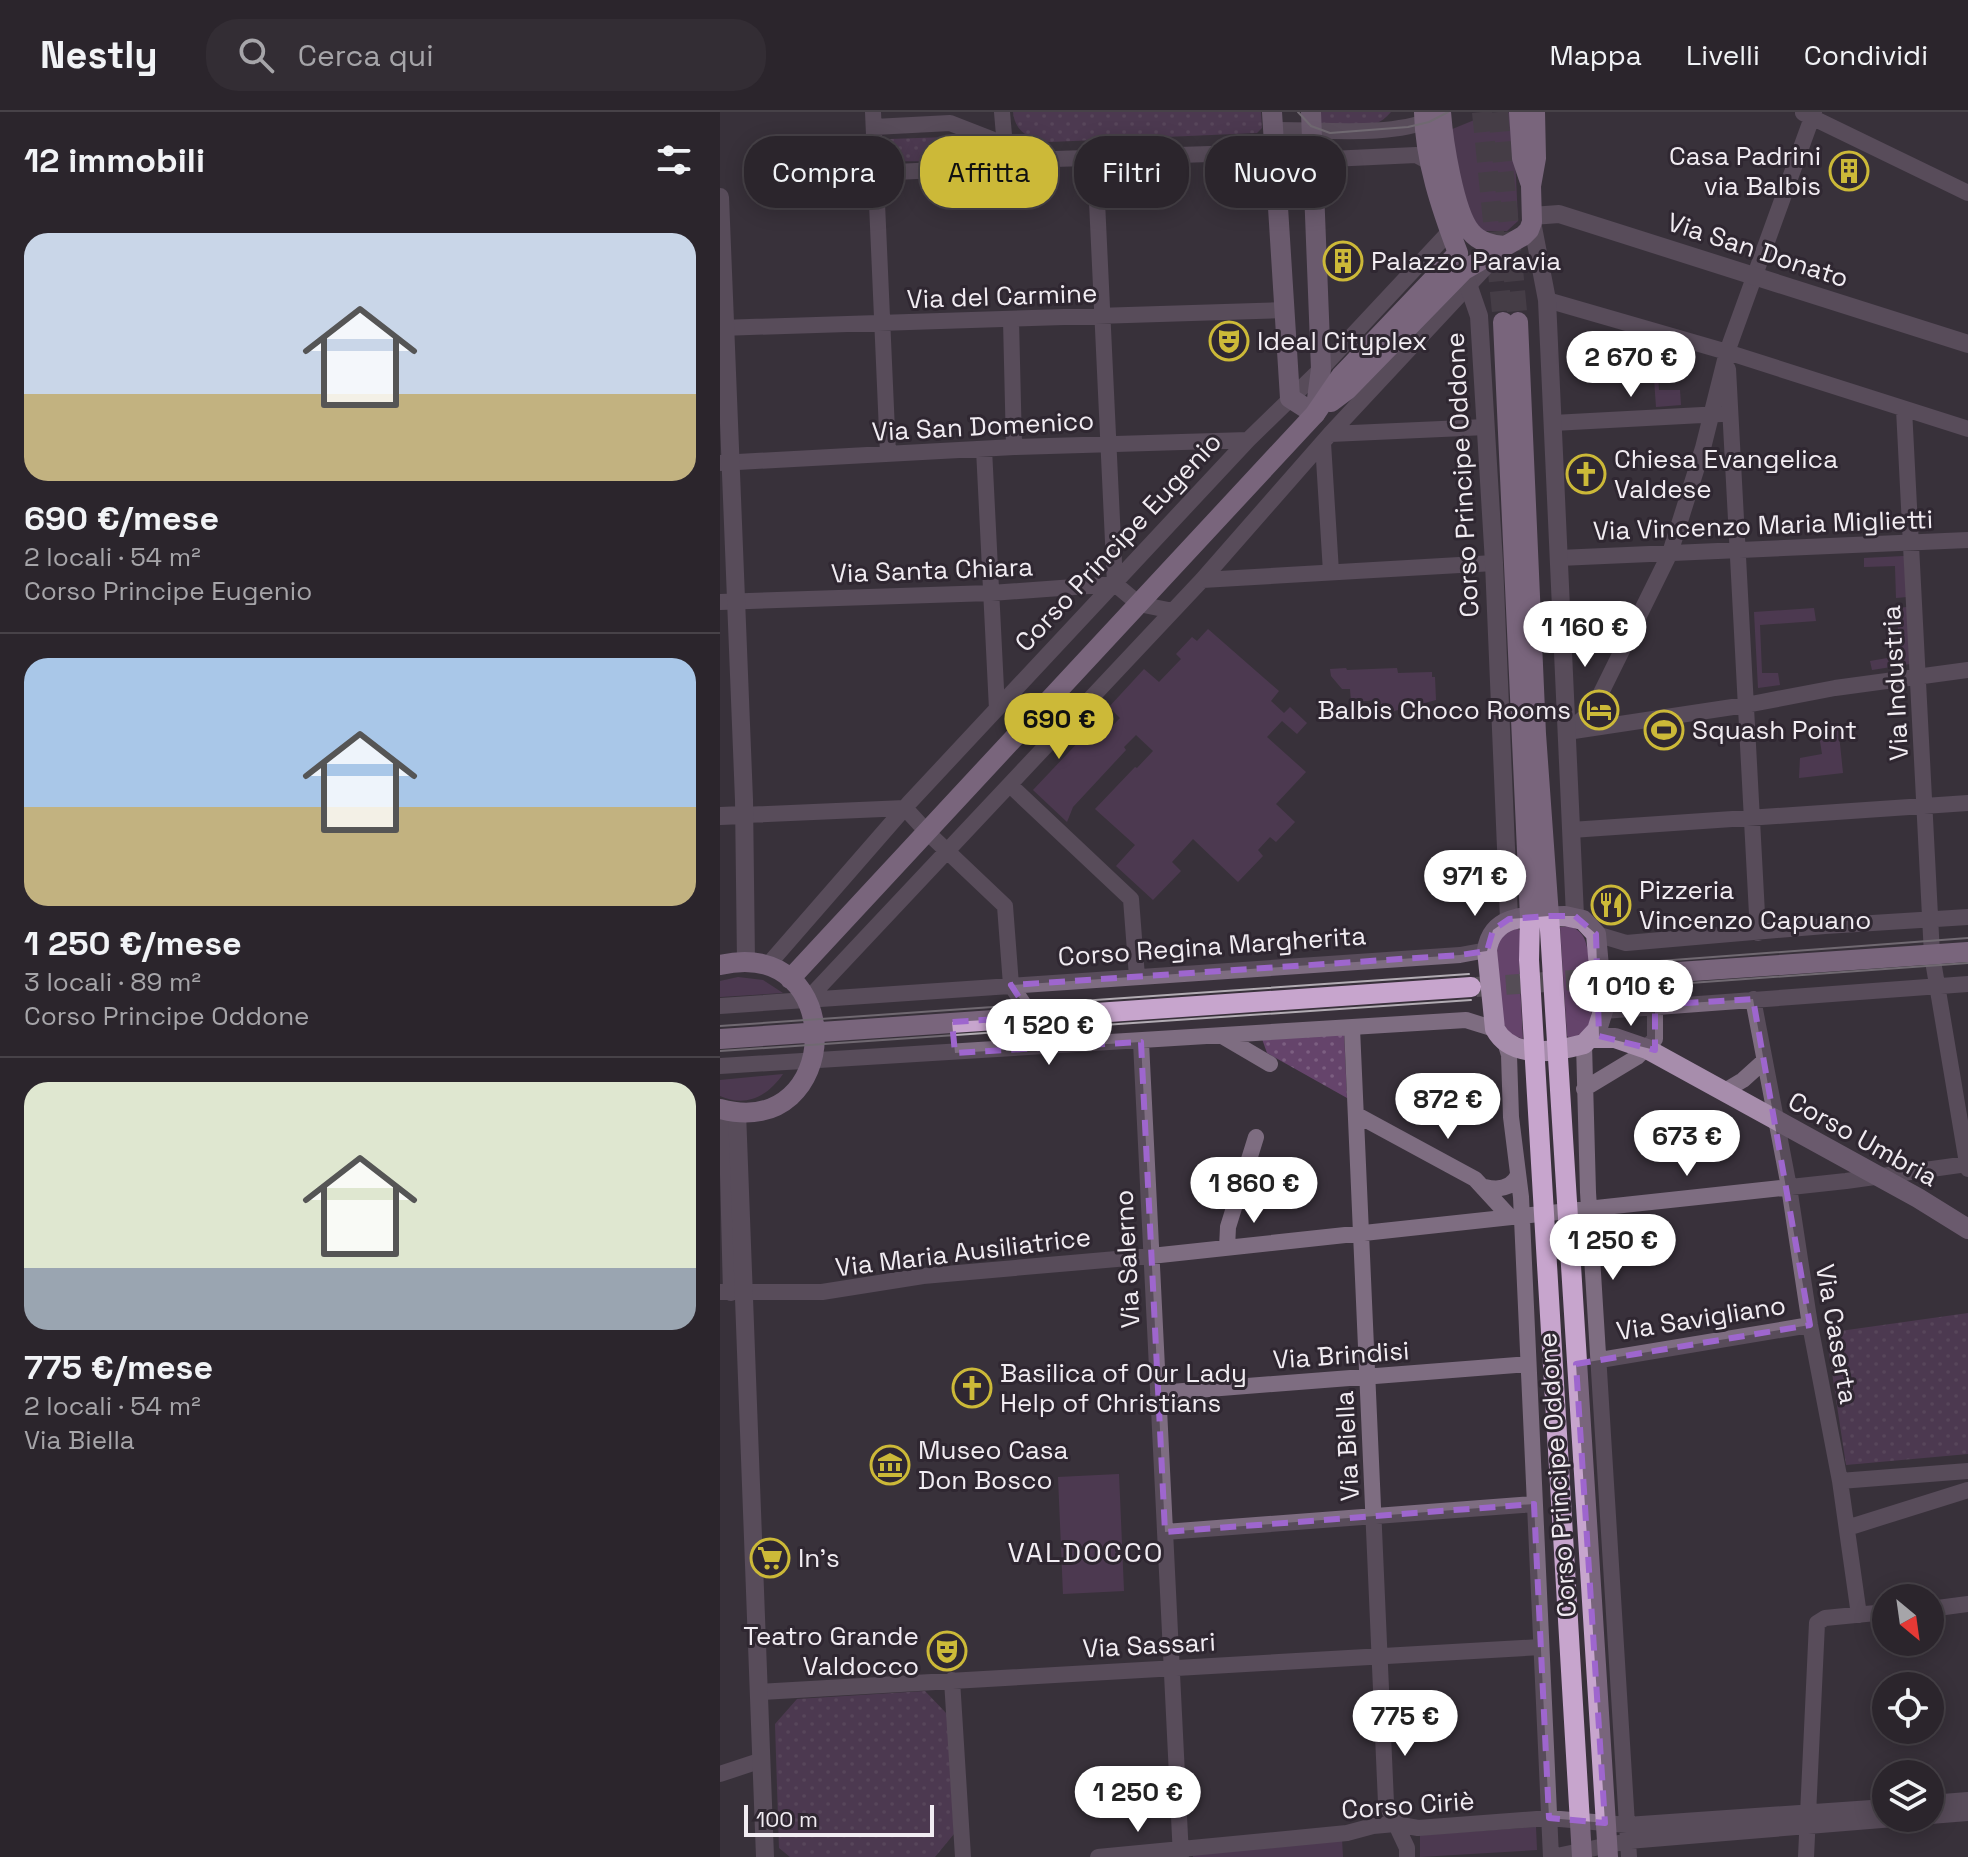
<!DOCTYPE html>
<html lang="it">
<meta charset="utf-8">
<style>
:root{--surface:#2b252c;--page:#332d34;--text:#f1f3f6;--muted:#a6a5a9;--line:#474248;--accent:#ccb938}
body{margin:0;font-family:"Space Grotesk",sans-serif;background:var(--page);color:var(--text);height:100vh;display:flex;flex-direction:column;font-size:30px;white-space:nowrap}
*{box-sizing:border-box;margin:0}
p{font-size:26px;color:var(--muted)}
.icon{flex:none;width:44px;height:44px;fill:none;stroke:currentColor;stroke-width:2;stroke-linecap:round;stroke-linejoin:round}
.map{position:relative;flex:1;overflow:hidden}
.side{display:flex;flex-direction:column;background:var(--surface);width:720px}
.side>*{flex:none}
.banner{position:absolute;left:24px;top:24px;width:760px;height:72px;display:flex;gap:16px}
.needle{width:52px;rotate:151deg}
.buttons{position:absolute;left:1152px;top:1472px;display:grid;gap:16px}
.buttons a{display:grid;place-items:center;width:72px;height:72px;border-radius:50%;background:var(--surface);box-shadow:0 4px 20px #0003,0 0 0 2px var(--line);font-size:40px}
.scale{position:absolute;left:24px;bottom:20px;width:190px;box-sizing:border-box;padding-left:8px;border:4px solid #f1ecf2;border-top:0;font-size:22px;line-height:28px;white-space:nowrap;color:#f1ecf2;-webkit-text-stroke:6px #2f2731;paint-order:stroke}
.price{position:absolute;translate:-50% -68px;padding:0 18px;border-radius:28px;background:#fff;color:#222;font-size:26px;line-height:52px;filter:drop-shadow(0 2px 4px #0008)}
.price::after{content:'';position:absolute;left:50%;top:48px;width:24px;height:18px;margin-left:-12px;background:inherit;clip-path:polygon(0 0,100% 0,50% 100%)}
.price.on{background:var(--accent);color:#111}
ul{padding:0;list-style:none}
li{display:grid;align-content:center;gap:16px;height:424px;padding:0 24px}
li+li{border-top:2px solid var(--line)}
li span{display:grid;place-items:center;height:248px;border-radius:24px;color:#555}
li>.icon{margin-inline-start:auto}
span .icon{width:144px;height:144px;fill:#fffc;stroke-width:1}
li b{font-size:34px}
h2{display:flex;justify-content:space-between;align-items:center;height:96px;padding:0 24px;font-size:34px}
.chip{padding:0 28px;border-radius:32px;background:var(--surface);box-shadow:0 4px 20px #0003,0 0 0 2px var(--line);font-size:28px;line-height:72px}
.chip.on{background:var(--accent);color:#111}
header{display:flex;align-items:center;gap:48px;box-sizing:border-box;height:112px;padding:0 40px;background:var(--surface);border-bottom:2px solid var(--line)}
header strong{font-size:38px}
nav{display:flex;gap:44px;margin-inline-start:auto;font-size:28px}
.search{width:560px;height:72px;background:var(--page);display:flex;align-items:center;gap:20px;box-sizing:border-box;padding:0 28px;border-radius:32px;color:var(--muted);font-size:30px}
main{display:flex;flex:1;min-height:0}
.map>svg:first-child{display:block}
.grass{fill:#65446b}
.park{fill:url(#park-dots)}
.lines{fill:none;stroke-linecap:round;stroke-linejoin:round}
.primary-tunnel{stroke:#554d56;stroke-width:20;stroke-dasharray:20 10;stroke-linecap:butt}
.minor{stroke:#7e6d81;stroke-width:16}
.tertiary{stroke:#7e6d81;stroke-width:18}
.secondary{stroke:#a78dac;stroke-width:20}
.primary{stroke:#c7a5cd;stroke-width:20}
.tram{stroke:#b3adb4;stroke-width:2}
.marked{fill:none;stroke:#9e66ce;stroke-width:6;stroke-dasharray:16 10;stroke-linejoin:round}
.labels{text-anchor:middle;stroke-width:6;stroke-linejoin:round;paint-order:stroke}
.poi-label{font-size:26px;fill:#f1ecf2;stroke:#2f2731;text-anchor:start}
.street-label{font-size:26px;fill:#f1ecf2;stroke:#2f2731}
.neighbourhood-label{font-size:28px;letter-spacing:2px;fill:#f1ecf2;stroke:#2f2731}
</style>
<header>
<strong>Nestly</strong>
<div class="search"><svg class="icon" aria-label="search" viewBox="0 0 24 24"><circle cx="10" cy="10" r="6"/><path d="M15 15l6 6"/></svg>Cerca qui</div>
<nav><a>Mappa</a><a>Livelli</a><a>Condividi</a></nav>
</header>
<main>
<section class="side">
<h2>12 immobili<svg class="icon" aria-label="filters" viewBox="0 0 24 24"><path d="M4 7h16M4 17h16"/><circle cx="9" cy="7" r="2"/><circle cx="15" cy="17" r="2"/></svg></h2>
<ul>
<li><span style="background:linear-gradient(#c9d6e8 65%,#c2b280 0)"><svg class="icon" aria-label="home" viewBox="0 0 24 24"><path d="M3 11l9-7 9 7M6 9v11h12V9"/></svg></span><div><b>690 €/mese</b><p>2 locali · 54 m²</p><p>Corso Principe Eugenio</p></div></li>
<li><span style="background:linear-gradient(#a9c7e8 60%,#c2b280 0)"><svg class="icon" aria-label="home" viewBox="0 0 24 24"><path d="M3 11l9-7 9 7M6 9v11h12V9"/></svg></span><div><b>1 250 €/mese</b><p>3 locali · 89 m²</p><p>Corso Principe Oddone</p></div></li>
<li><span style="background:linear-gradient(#dfe7d0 75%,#9aa5b1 0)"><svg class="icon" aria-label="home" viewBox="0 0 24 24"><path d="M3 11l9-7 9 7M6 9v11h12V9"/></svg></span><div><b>775 €/mese</b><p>2 locali · 54 m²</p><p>Via Biella</p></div></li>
</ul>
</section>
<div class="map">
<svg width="1248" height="1745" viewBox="0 0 1248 1745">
<defs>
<pattern id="park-dots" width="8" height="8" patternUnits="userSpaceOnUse" patternTransform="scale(2)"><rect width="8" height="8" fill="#65446b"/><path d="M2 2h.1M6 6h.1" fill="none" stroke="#7c5f81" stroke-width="1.8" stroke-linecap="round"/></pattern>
</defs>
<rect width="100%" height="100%" fill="#39313b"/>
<path class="grass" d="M 793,0 L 798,109 L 787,119 L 763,119 C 742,101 736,46 730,18 L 769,2 Z
M 925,227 L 952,233 L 936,236 L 939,278 L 960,278 L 961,293 L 936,295 L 934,266 L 928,266 Z
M 1184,444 L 1187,485 L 1176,486 L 1175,454 L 1144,455 L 1144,446 Z
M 1187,495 L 1190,552 L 1152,558 L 1150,549 L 1179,544 L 1177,496 Z
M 1094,496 L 1096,509 L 1040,513 L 1042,561 L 1058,561 L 1060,573 L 1038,576 L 1034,500 Z
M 488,517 L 559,579 L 551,589 L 564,601 L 570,595 L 587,611 L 577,622 L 562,609 L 547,625 L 586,660 L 556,692 L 575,710 L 556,730 L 550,725 L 538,738 L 543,744 L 518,770 L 473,727 L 452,750 L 461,759 L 433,788 L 396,754 L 415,733 L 375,697 L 415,655 L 417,656 L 433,639 L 416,623 L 404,635 L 406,638 L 353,695 L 347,710 L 313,678 L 365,623 L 375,632 L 400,606 L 389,595 L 424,557 L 439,570 L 461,547 L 456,542 L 472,525 L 477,529 Z
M 626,556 L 627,558 L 677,556 L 678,561 L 712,560 L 712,565 L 715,565 L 716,588 L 663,602 L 660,588 L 631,590 L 630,577 L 622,577 L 611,564 L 610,557 Z
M 1118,613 L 1123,661 L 1079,666 L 1080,646 L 1102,642 L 1098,616 Z
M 848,814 C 855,816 859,818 863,824 C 871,836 876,900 869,912 C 865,920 858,925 849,926 L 847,924 L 840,815 Z
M 797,816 L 801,819 L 799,854 L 803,927 L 790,922 L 783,911 L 777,841 C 778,826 784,822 797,816 Z
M 18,865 L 43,868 L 63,881 L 0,885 L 0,869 Z
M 63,962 C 48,984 26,996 0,984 L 0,968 Z
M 399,1362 L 404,1479 L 343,1482 L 338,1365 Z
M 816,1715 L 817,1738 L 700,1745 L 700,1723 Z
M 622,1727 L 623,1745 L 473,1745 L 473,1738 Z"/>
<path class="park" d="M 293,0 L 541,0 L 542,16 L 537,21 L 330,30 C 311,28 295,21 293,0 Z
M 600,0 L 671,0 C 653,22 626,14 600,12 Z
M 227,25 L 239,35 C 230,54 190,48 171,49 L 170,27 Z
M 624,919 L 627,986 L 547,941 L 541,924 Z
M 1248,1201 L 1248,1342 L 1126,1353 L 1106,1221 Z
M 205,1579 L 227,1602 L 234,1722 L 215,1745 L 70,1745 L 59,1736 L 55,1612 L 77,1587 Z"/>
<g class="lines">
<path class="primary-tunnel" d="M 762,0 L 783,210
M 778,0 L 798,210
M 756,875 L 896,865"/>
<path class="minor" d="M 153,0 L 168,342
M 282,0 L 285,35
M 1083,1 L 1248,81
M 154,15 L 230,11 L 271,27 L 304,49
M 553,18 C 600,17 669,26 713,7
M 375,47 L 395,472
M 156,61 L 236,57 L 273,49 L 554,40 L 593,39 L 610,47 L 696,43 L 711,51
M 827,188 L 1007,240 L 1248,317
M 291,208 L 294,335
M 0,216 L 565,198
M 1008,257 L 1038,821
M 1184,297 L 1212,843 L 1248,1057
M 833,311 L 1001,302
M 610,322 L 766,315
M 603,331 L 611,460
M 264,337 L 277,597
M 0,351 L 294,335 L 528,328
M 839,446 L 1248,428
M 482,468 L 774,451
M 0,490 L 271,481 L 395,472 L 419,492 L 453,499
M 847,620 L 867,603 L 879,585 L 950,441 L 983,336 L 1007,240 L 1094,0
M 847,620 L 1026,593 L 1115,576 L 1248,558
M 290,673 L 411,787 L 417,865
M 24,703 L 185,696 L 207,720 L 285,794 L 291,873 L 312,905
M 851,718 L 1248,691
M 876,822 L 906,831 L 1105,814 L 1248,805
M 47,854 L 189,691 L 528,328 L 601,257 L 730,119
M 1033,887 L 1069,1075 L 1090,1213 L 1120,1369 L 1139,1503
M 87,888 L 482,468 L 610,322 L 776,144
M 0,894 L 740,843 L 767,838
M 883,899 L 1248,872
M 632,916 L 666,1691 L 687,1736 L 687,1745
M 504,925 L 550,952
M 421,930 L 461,1745
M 785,930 L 789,943 L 791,1005 L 801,1085 L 831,1745
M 864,932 L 868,1080 L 909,1745
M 0,954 L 746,908 L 775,917
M 864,977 L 917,945 L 935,927 L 935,893
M 1003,980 L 1023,968 L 1044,949
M 637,1003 L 755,1067 L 789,1104
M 0,1006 L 5,1026 L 8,1062 L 11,1181
M 765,1075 C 778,1078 792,1077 798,1063
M 507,1136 L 508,1115 L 536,1025
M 0,1180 L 102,1180 L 203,1164 L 431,1144 L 1126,1069 L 1248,1052
M 880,1248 L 1090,1213
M 438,1281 L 808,1252
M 1120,1369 L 1248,1359
M 1127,1416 L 1248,1378
M 445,1420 L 814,1392
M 1210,1497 L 1248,1492
M 232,1568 L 243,1745
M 40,1580 L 821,1535
M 0,1662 L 42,1648
M 1210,1691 L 1248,1688
M 1210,1704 L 1248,1701
M 378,1745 L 627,1721 L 653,1714 L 675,1712 L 698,1716 L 829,1706 L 907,1713 L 1166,1695
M 832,1745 L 908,1729 L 1186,1706
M 1086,1745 L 1097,1511 L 1105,1506 L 1166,1500"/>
<path class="tertiary" d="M 0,85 L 24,688 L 26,850
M 812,104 L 839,102 L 1248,232
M 812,110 L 827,188 L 855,804
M 739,146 L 759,204 L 774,451 L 789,807
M 0,704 L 24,703
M 17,1000 L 45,1745"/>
<path class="secondary" d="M 552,0 L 570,286 L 595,302 L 601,257 L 591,0
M 845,804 L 863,808 L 876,822 L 883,899 L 877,918 L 864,932 C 835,940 792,948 775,917 L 767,838 C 773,799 814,805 845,804 Z
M 871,926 L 895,926 L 927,937 L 1198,1086 L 1248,1117"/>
<path class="primary" d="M 721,0 C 723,28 734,100 751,120 C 758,129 773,134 785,134
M 799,0 L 802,46 L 810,70
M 783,210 L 810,805 L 809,848 L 862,1745
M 798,210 L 816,622 L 830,818 L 888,1745
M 611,290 L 627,278 L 744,158 L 803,124 L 809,118 L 812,110 L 811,74 L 816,46 L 815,0
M 0,853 C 129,823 124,1030 0,997
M 900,864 L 1248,840
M 70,867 L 595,302 L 621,264 L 738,141 C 721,96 705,49 704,0
M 0,927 L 751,875"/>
<path class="tram" d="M 578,0 L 591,14 L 610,21 L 688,15 L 709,10 L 728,0
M 899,852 L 1248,826
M 901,876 L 1248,851
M 0,914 L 749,862
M 0,939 L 751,888"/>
</g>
<path d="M0 0H1248V1745H0ZM 829,804 L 855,804 L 876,822 L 879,924 L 935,938 L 935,893 L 1033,887 L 1090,1213 L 856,1252 L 885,1711 L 829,1706 L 814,1392 L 445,1420 L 421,930 L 235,941 L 232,910 L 312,905 L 291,873 L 740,843 L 767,839 L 773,818 L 789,807 Z" fill="#39313b" fill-opacity=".55" fill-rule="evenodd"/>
<path class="marked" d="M 829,804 L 855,804 L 876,822 L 879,924 L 935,938 L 935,893 L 1033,887 L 1090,1213 L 856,1252 L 885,1711 L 829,1706 L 814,1392 L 445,1420 L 421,930 L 235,941 L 232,910 L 312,905 L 291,873 L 740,843 L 767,839 L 773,818 L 789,807 Z"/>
<defs>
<g id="building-ring" transform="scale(2)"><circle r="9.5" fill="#2f2731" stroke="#ccb938" stroke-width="1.5"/><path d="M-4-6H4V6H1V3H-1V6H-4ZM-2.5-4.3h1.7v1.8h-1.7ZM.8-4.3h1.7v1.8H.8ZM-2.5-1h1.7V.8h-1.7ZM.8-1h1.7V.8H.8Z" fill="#ccb938"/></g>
<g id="theatre-ring" transform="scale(2)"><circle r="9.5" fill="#2f2731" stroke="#ccb938" stroke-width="1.5"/><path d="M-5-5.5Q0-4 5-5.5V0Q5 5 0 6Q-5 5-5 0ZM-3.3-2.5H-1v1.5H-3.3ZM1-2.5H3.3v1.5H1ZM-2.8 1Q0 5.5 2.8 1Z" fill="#ccb938"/></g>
<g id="church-ring" transform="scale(2)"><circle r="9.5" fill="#2f2731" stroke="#ccb938" stroke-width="1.5"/><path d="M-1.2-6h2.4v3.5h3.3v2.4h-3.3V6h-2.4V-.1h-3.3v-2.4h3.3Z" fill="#ccb938"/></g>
<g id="hotel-ring" transform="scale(2)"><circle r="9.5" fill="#2f2731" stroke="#ccb938" stroke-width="1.5"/><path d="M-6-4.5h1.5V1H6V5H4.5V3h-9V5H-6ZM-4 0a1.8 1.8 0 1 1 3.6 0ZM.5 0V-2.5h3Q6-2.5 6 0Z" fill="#ccb938"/></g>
<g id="stadium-ring" transform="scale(2)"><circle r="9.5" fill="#2f2731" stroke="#ccb938" stroke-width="1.5"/><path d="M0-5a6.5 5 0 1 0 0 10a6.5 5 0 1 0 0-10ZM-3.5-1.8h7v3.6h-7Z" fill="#ccb938"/></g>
<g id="restaurant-ring" transform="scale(2)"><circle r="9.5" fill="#2f2731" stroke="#ccb938" stroke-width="1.5"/><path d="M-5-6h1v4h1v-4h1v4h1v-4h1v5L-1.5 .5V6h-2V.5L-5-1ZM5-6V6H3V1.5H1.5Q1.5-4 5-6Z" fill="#ccb938"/></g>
<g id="museum-ring" transform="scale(2)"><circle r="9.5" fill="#2f2731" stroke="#ccb938" stroke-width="1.5"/><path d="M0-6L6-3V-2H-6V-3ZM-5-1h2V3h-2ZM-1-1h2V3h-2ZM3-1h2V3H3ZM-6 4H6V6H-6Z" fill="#ccb938"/></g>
<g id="supermarket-ring" transform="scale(2)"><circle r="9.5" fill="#2f2731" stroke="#ccb938" stroke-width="1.5"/><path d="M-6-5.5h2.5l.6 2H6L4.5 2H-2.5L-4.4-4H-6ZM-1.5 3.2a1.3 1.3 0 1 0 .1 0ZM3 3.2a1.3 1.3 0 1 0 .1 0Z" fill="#ccb938"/></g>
</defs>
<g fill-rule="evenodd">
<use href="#building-ring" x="1129" y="59"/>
<use href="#building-ring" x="623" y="149"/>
<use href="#theatre-ring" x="509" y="229"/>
<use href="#church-ring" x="866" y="362"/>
<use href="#hotel-ring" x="879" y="598"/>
<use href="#stadium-ring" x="944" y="618"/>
<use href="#restaurant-ring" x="891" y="793"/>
<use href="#church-ring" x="252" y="1276"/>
<use href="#museum-ring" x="170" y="1353"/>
<use href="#supermarket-ring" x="50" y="1446"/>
<use href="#theatre-ring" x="227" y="1539"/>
</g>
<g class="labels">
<g class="poi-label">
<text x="1101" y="53" text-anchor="end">Casa Padrini<tspan x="1101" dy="30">via Balbis</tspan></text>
<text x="651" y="158">Palazzo Paravia</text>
<text x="537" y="238">Ideal Cityplex</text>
<text x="894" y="356">Chiesa Evangelica<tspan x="894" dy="30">Valdese</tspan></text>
<text x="851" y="607" text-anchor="end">Balbis Choco Rooms</text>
<text x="972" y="627">Squash Point</text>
<text x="919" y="787">Pizzeria<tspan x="919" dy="30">Vincenzo Capuano</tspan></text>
<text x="280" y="1270">Basilica of Our Lady<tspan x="280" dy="30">Help of Christians</tspan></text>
<text x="198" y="1347">Museo Casa<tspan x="198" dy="30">Don Bosco</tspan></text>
<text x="78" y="1455">In's</text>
<text x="199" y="1533" text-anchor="end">Teatro Grande<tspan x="199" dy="30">Valdocco</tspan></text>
</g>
<g class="street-label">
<text transform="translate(1038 138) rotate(18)" y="9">Via San Donato</text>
<text transform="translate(282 184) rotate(-2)" y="9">Via del Carmine</text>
<text transform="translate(263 314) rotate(-3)" y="9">Via San Domenico</text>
<text transform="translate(742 363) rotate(-93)" y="9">Corso Principe Oddone</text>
<text transform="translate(1043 413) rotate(-2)" y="9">Via Vincenzo Maria Miglietti</text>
<text transform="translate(398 430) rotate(-47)" y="9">Corso Principe Eugenio</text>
<text transform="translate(212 458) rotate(-2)" y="9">Via Santa Chiara</text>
<text transform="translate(1175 571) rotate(-93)" y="9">Via Industria</text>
<text transform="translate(492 834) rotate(-4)" y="9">Corso Regina Margherita</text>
<text transform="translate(1143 1027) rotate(29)" y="9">Corso Umbria</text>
<text transform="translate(243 1140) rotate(-7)" y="9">Via Maria Ausiliatrice</text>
<text transform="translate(407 1147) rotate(-93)" y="9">Via Salerno</text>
<text transform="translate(981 1206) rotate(-9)" y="9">Via Savigliano</text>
<text transform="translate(1117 1222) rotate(80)" y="9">Via Caserta</text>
<text transform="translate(621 1243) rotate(-4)" y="9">Via Brindisi</text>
<text transform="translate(627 1334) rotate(-93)" y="9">Via Biella</text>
<text transform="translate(837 1363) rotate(-94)" y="9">Corso Principe Oddone</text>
<text transform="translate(429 1533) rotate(-3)" y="9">Via Sassari</text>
<text transform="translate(688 1693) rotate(-4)" y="9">Corso Ciriè</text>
</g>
<g class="neighbourhood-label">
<text x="366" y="1450">VALDOCCO</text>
</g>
</g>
</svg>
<div class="buttons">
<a><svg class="needle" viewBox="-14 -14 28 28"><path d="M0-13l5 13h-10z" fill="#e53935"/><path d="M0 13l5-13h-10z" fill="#a6a5a9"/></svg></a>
<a><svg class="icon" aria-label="locate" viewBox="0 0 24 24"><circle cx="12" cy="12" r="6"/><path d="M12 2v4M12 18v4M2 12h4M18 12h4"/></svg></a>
<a><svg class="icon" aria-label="layers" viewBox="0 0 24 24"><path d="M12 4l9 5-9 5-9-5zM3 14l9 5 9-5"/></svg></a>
</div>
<div class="scale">100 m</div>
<b class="price" style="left:911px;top:287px">2 670 €</b>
<b class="price" style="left:865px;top:557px">1 160 €</b>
<b class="price on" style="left:339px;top:649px">690 €</b>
<b class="price" style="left:755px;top:806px">971 €</b>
<b class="price" style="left:911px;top:916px">1 010 €</b>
<b class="price" style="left:329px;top:955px">1 520 €</b>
<b class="price" style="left:728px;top:1029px">872 €</b>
<b class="price" style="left:967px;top:1066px">673 €</b>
<b class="price" style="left:534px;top:1113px">1 860 €</b>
<b class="price" style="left:893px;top:1170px">1 250 €</b>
<b class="price" style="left:685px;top:1646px">775 €</b>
<b class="price" style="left:418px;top:1722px">1 250 €</b>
<div class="banner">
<a class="chip">Compra</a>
<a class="chip on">Affitta</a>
<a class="chip">Filtri</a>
<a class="chip">Nuovo</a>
</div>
</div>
</main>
